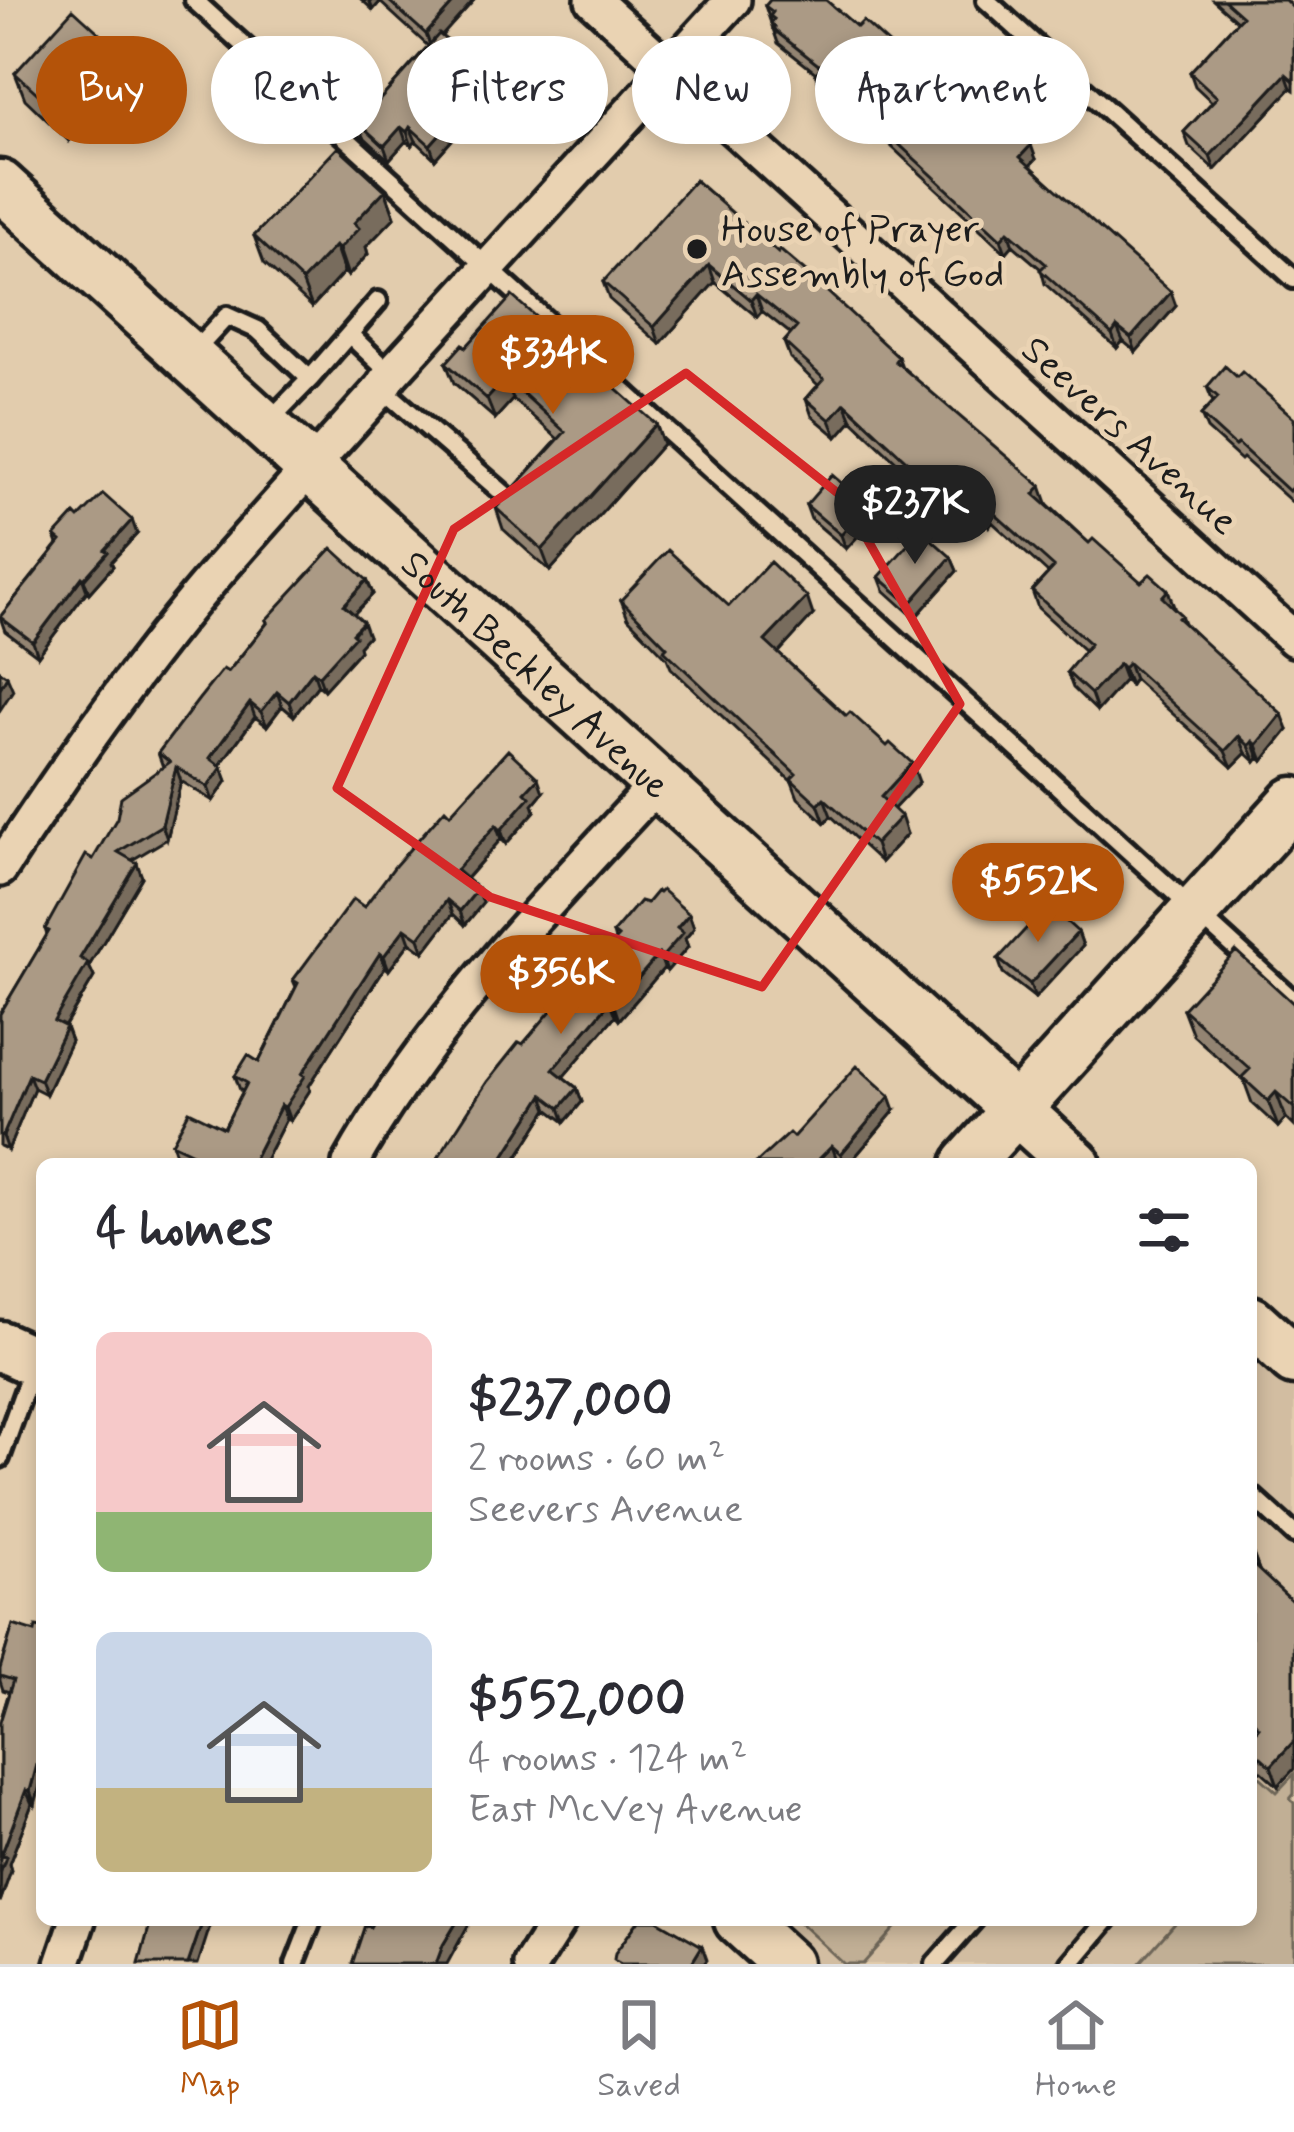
<!DOCTYPE html>
<meta charset="utf-8">
<style>
:root{--surface:#fff;--page:#f2f2f3;--text:#2b2b33;--muted:#7c7c81;--line:#e1e1e2;--accent:#b45309}
body{margin:0;font-family:Mynerve,sans-serif;background:var(--page);color:var(--text);height:100vh;display:flex;flex-direction:column;font-size:45px;white-space:nowrap}
*{box-sizing:border-box;margin:0}
p{font-size:39px;color:var(--muted)}
.icon{flex:none;width:66px;height:66px;fill:none;stroke:currentColor;stroke-width:2;stroke-linecap:round;stroke-linejoin:round}
.map{position:relative;flex:1;overflow:hidden}
.details{position:absolute;left:36px;top:1158px;width:1221px;height:768px;display:flex;flex-direction:column;background:var(--surface);border-radius:18px;box-shadow:0 6px 18px #0003}
.details>*{flex:none}
.hud{position:absolute;left:36px;top:36px;width:1224px;height:108px;display:flex;gap:24px}
.price{position:absolute;translate:-50% -102px;padding:0 27px;border-radius:42px;background:var(--accent);color:#fff;font-size:39px;line-height:78px;filter:drop-shadow(0 3px 6px #0008)}
.price::after{content:'';position:absolute;left:50%;top:72px;width:36px;height:27px;margin-left:-18px;background:inherit;clip-path:polygon(0 0,100% 0,50% 100%)}
.price.current{background:#222;color:#fff}
ul{padding:0;list-style:none}
li{display:flex;align-items:center;gap:36px;height:300px;padding:0 60px}
li span{display:grid;place-items:center;flex:none;width:336px;height:240px;border-radius:18px;color:#555}
li>.icon{margin-inline-start:auto}
span .icon{width:144px;height:144px;fill:#fffc;stroke-width:1}
li b{font-size:51px}
h2{display:flex;justify-content:space-between;align-items:center;height:144px;padding:0 60px;font-size:51px}
.tag{padding:0 42px;border-radius:54px;background:var(--surface);box-shadow:0 6px 18px #0003;font-size:42px;line-height:108px}
.tag.current{background:var(--accent);color:#fff}
.tabs{display:flex;justify-content:space-around;align-items:center;height:168px;border-top:3px solid var(--line);background:var(--surface);font-size:33px;color:var(--muted)}
.tabs a{display:grid;justify-items:center;gap:6px}
.tabs .current{color:var(--accent)}
.map>svg:first-child{display:block}
.built{fill:#d2bda1}
.grass{fill:#c1af95;stroke:#6e6658;stroke-width:3}
.lines{fill:none;stroke-linecap:round;stroke-linejoin:round}
.lane-casing{stroke:#1c1c1c;stroke-width:26}
.street-casing{stroke:#1c1c1c;stroke-width:42}
.secondary-casing{stroke:#1c1c1c;stroke-width:57}
.lane{stroke:#ead3b3;stroke-width:16}
.street{stroke:#ead3b3;stroke-width:33}
.secondary{stroke:#ead3b3;stroke-width:48}
.wall{fill:#938472;stroke:#1c1c1c;stroke-width:3}
.shaded-wall{fill:#786c5d;stroke:#1c1c1c;stroke-width:3}
.building{fill:#ab9a85;stroke:#1c1c1c;stroke-width:3}
.marked{fill:none;stroke:#d62828;stroke-width:9;stroke-linejoin:round}
.poi-dot{fill:#1c1c1c;stroke:#ead3b3;stroke-width:4.5}
.labels{text-anchor:middle;stroke-width:10;stroke-linejoin:round;paint-order:stroke}
.poi-label{font-size:39px;fill:#1c1c1c;stroke:#ead3b3;text-anchor:start}
.street-label{font-size:39px;fill:#1c1c1c;stroke:#ead3b3}
</style>
<div class="map">
<svg width="1294" height="1964" viewBox="0 0 1294 1964">
<rect width="100%" height="100%" fill="#e2ccad"/>
<filter id="ink" filterUnits="userSpaceOnUse"><feTurbulence type="fractalNoise" baseFrequency=".00833" numOctaves="2"/><feDisplacementMap in="SourceGraphic" scale="24" xChannelSelector="R" yChannelSelector="G"/><feConvolveMatrix kernelMatrix="1 2 1 2 8 2 1 2 1" color-interpolation-filters="sRGB"/></filter>
<g filter="url(#ink)">
<path class="built" d="M 1251,1323 L 1294,1362 L 1294,1964 L 786,1964 L 738,1920 L 1251,1920 Z"/>
<path class="grass" d="M 1251,1769 L 1277,1792 L 1294,1774 L 1294,1794 L 1290,1799 L 1294,1803 L 1294,1964 L 1139,1964 L 1178,1920 L 1251,1920 Z
M 797,1920 L 902,1920 L 863,1964 L 844,1964 Z"/>
<g class="lines">
<g class="lane-casing">
<path id="lane" d="M 194,0 L 1294,1001
M 986,0 L 1294,279
M 350,335 L 391,374
M 191,355 L 227,316 L 258,330 L 310,379 L 267,423
M 310,379 L 378,301
M 382,388 L 504,494
M 0,1458 L 34,1363
M 1251,1495 L 1294,1534
M 295,1964 L 312,1920
M 935,1964 L 974,1920
M 1070,1964 L 1107,1920"/>
</g>
<g class="street-casing">
<path id="street" d="M 593,0 L 1294,639
M 0,869 C 60,777 123,686 193,601 C 253,529 319,459 382,388 L 391,374 L 733,0
M 350,1164 C 430,1021 548,903 658,783
M 63,1964 L 78,1920
M 531,1964 L 559,1920"/>
</g>
<g class="secondary-casing">
<g id="secondary">
<path id="s1" d="M 0,185 L 1076,1164"/>
<path d="M 967,1164 L 1294,802"/>
<path d="M 1251,1321 L 1294,1360"/>
<path d="M 0,1346 L 42,1365"/>
<path d="M 739,1920 L 787,1964"/>
</g>
</g>
<use href="#lane" class="lane"/>
<use href="#street" class="street"/>
<use href="#secondary" class="secondary"/>
</g>
<path class="wall" d="M 362,0 L 474,0 L 441,36 L 498,88 L 435,159 L 416,141 L 412,146 L 406,141 L 389,160 L 364,137 L 359,123 L 428,46 L 380,2 L 373,10 Z
M 1213,0 L 1285,0 L 1294,9 L 1294,90 L 1291,88 L 1215,170 L 1189,146 L 1184,132 L 1212,102 L 1195,86 L 1190,72 L 1237,21 Z
M 765,6 L 857,27 L 918,70 L 974,88 L 1036,159 L 1030,165 L 1176,306 L 1136,352 L 1123,341 L 1117,348 L 1045,284 L 1041,269 L 1013,245 L 1006,253 L 878,134 L 875,125 L 845,98 L 839,104 L 820,88 L 816,73 L 778,43 Z
M 119,51 L 128,77 L 69,141 L 25,99 L 15,73 Z
M 385,190 L 395,217 L 366,247 L 368,254 L 348,276 L 344,272 L 312,307 L 264,263 L 254,236 Z
M 778,253 L 898,357 L 902,367 L 1089,543 L 1141,582 L 1168,590 L 1173,608 L 1181,615 L 1184,623 L 1288,730 L 1263,761 L 1259,758 L 1256,762 L 1246,753 L 1232,767 L 1134,679 L 1130,685 L 1125,680 L 1097,711 L 1073,688 L 1067,672 L 1085,651 L 1038,608 L 1032,591 L 1048,573 L 992,522 L 989,526 L 981,518 L 970,531 L 852,420 L 837,437 L 812,416 L 806,399 L 818,385 L 790,358 L 784,342 L 791,334 L 762,311 L 757,317 L 715,282 L 660,344 L 609,299 L 603,282 Z
M 466,347 L 656,424 L 663,444 L 550,571 L 503,529 L 496,508 L 558,439 L 513,399 L 495,419 L 454,383 L 446,363 Z
M 1237,377 L 1294,418 L 1294,504 L 1243,458 L 1241,460 L 1207,429 L 1201,415 L 1213,402 L 1207,387 Z
M 806,505 L 873,520 L 846,549 L 811,519 Z
M 79,518 L 137,534 L 111,562 L 113,566 L 89,593 L 87,591 L 38,656 L 5,631 L 0,617 L 58,544 L 55,536 Z
M 951,557 L 957,571 L 915,618 L 884,590 L 879,577 Z
M 367,580 L 373,594 L 354,614 L 368,636 L 359,646 L 360,650 L 324,690 L 318,685 L 294,716 L 282,706 L 267,726 L 255,717 L 220,765 L 227,781 L 213,801 L 181,781 L 167,839 L 132,860 L 142,877 L 89,966 L 94,977 L 65,1026 L 71,1041 L 46,1094 L 34,1088 L 8,1150 L 0,1146 L 0,1014 L 47,935 L 45,929 L 93,859 L 163,767 L 158,753 L 228,672 L 267,623 L 266,620 Z
M 621,600 L 729,606 L 813,615 L 778,653 L 919,782 L 893,809 L 907,834 L 881,862 L 831,816 L 825,823 L 798,798 L 792,782 L 671,668 L 667,658 L 628,618 Z
M 543,792 L 533,804 L 535,811 L 506,844 L 501,839 L 466,879 L 483,903 L 465,925 L 453,914 L 424,952 L 410,942 L 389,970 L 385,967 L 309,1086 L 310,1090 L 290,1121 L 286,1119 L 263,1164 L 191,1164 L 177,1157 L 172,1143 L 224,1128 L 243,1091 L 240,1090 L 235,1076 L 259,1062 L 296,987 L 293,980 L 364,907 L 450,814 Z
M 689,914 L 694,928 L 685,939 L 688,947 L 667,971 L 664,968 L 619,1020 L 615,1016 L 563,1077 L 577,1088 L 582,1102 L 565,1122 L 548,1109 L 513,1164 L 434,1164 L 523,1044 L 615,940 L 613,933 Z
M 1078,932 L 1083,946 L 1035,998 L 1003,973 L 998,959 Z
M 1294,1004 L 1294,1126 L 1286,1118 L 1278,1127 L 1252,1103 L 1244,1081 L 1193,1035 L 1183,1009 Z
M 895,1110 L 849,1164 L 841,1164 L 793,1137 Z
M 1251,1549 L 1259,1570 L 1278,1786 L 1252,1763 L 1251,1759 L 1251,1736 L 1253,1734 L 1251,1732 Z
M 13,1625 L 35,1805 L 32,1804 L 9,1864 L 11,1871 L 0,1902 L 0,1722 L 9,1692 L 3,1690 L 0,1681 L 0,1669 Z"/>
<path class="shaded-wall" d="M 369,0 L 379,0 L 380,2 L 373,10 Z
M 456,0 L 474,0 L 431,48 L 426,34 Z
M 119,51 L 128,77 L 69,141 L 60,114 Z
M 493,74 L 498,88 L 435,159 L 430,145 Z
M 1286,74 L 1291,88 L 1215,170 L 1210,156 Z
M 840,84 L 845,98 L 839,104 L 834,91 Z
M 401,127 L 406,141 L 389,160 L 384,146 Z
M 410,127 L 416,141 L 412,146 L 407,132 Z
M 1031,145 L 1036,159 L 1025,171 L 1020,157 Z
M 385,190 L 395,217 L 366,247 L 368,254 L 348,276 L 339,249 L 354,223 Z
M 1008,231 L 1013,245 L 1006,253 L 1001,239 Z
M 335,246 L 344,272 L 312,307 L 302,281 Z
M 709,265 L 715,282 L 660,344 L 654,327 Z
M 1171,292 L 1176,306 L 1136,352 L 1131,338 Z
M 756,294 L 762,311 L 757,317 L 751,300 Z
M 1117,327 L 1123,341 L 1117,348 L 1112,334 Z
M 506,378 L 513,399 L 495,419 L 487,399 Z
M 845,403 L 852,420 L 837,437 L 830,420 Z
M 656,424 L 663,444 L 550,571 L 542,550 Z
M 1041,486 L 1047,503 L 1040,511 L 1034,494 Z
M 975,502 L 981,518 L 970,531 L 964,514 Z
M 868,506 L 873,520 L 846,549 L 841,535 Z
M 986,506 L 992,522 L 989,526 L 983,509 Z
M 132,520 L 137,534 L 111,562 L 113,566 L 89,593 L 84,579 L 105,550 Z
M 951,557 L 957,571 L 915,618 L 910,604 Z
M 82,577 L 87,591 L 38,656 L 33,642 Z
M 367,580 L 373,594 L 349,619 L 344,605 Z
M 1168,590 L 1174,607 L 1168,614 L 1162,597 Z
M 807,597 L 813,615 L 772,660 L 765,641 Z
M 363,622 L 368,636 L 359,646 L 360,650 L 324,690 L 319,676 Z
M 1128,663 L 1134,679 L 1130,685 L 1123,668 Z
M 1119,664 L 1125,680 L 1097,711 L 1091,694 Z
M 313,671 L 318,685 L 294,716 L 289,702 Z
M 7,676 L 13,690 L 0,710 L 0,688 Z
M 277,692 L 282,706 L 267,726 L 261,712 Z
M 250,703 L 255,717 L 215,772 L 210,758 Z
M 1282,714 L 1288,730 L 1263,761 L 1257,745 Z
M 1239,736 L 1246,753 L 1232,767 L 1225,751 Z
M 1253,741 L 1259,758 L 1256,762 L 1249,746 Z
M 912,763 L 919,782 L 887,816 L 881,797 Z
M 176,767 L 181,781 L 167,839 L 162,825 Z
M 222,767 L 227,781 L 213,801 L 208,787 Z
M 538,778 L 543,792 L 533,804 L 535,811 L 506,844 L 501,830 L 525,792 Z
M 824,798 L 831,816 L 825,823 L 818,804 Z
M 901,816 L 907,834 L 881,862 L 875,844 Z
M 496,825 L 501,839 L 461,884 L 456,870 Z
M 137,863 L 142,877 L 89,966 L 94,977 L 59,1035 L 54,1021 L 80,958 Z
M 478,889 L 483,903 L 465,925 L 460,911 Z
M 447,900 L 453,914 L 424,952 L 419,938 Z
M 689,914 L 694,928 L 685,939 L 688,947 L 667,971 L 662,957 L 677,928 Z
M 405,928 L 410,942 L 389,970 L 384,956 Z
M 1078,932 L 1083,946 L 1035,998 L 1030,984 Z
M 380,953 L 385,967 L 309,1086 L 310,1090 L 290,1121 L 285,1107 L 302,1074 Z
M 659,954 L 664,968 L 619,1020 L 614,1006 Z
M 610,1002 L 615,1016 L 558,1083 L 553,1069 Z
M 66,1027 L 71,1041 L 46,1094 L 40,1080 Z
M 29,1075 L 34,1088 L 8,1150 L 3,1136 Z
M 577,1088 L 582,1102 L 565,1122 L 560,1108 Z
M 1276,1092 L 1286,1118 L 1278,1127 L 1268,1101 Z
M 543,1095 L 548,1109 L 513,1164 L 499,1164 Z
M 890,1096 L 895,1110 L 849,1164 L 844,1164 L 841,1154 Z
M 281,1105 L 286,1119 L 263,1164 L 251,1164 Z
M 832,1146 L 837,1160 L 833,1164 L 814,1164 Z
M 1251,1549 L 1259,1570 L 1251,1576 Z
M 1294,1741 L 1294,1769 L 1278,1786 L 1271,1766 Z
M 42,1746 L 42,1778 L 35,1805 L 30,1791 Z
M 26,1790 L 32,1804 L 9,1864 L 11,1871 L 0,1902 L 1,1856 Z
M 203,1920 L 212,1920 L 198,1964 L 188,1964 Z
M 458,1920 L 471,1920 L 447,1964 L 436,1964 L 443,1945 Z
M 702,1946 L 707,1960 L 704,1964 L 691,1964 Z"/>
<path class="building" d="M 388,0 L 456,0 L 426,34 Z
M 770,0 L 826,0 L 857,27 L 863,21 L 918,70 L 936,49 L 971,80 L 969,83 L 1031,145 L 1020,157 L 1171,292 L 1131,338 L 1117,327 L 1112,334 L 1040,270 L 1046,264 L 1008,231 L 1001,239 L 873,120 L 876,117 L 840,84 L 834,91 L 815,74 L 821,67 L 773,29 L 775,27 L 771,23 L 774,19 L 770,16 L 773,12 L 765,6 Z
M 1224,0 L 1285,0 L 1294,9 L 1294,81 L 1286,74 L 1210,156 L 1184,132 L 1217,97 L 1190,72 L 1242,16 Z
M 73,9 L 119,51 L 60,114 L 15,73 Z
M 439,34 L 472,61 L 475,58 L 493,74 L 430,145 L 410,127 L 407,132 L 401,127 L 384,146 L 359,123 Z
M 338,147 L 385,190 L 354,223 L 359,228 L 339,249 L 335,246 L 302,281 L 254,236 Z
M 695,180 L 778,253 L 780,250 L 807,273 L 898,357 L 895,361 L 1041,486 L 1034,494 L 1089,543 L 1093,539 L 1141,582 L 1150,574 L 1168,590 L 1162,597 L 1181,615 L 1178,618 L 1282,714 L 1257,745 L 1253,741 L 1249,746 L 1239,736 L 1225,751 L 1128,663 L 1123,668 L 1119,664 L 1091,694 L 1067,672 L 1090,644 L 1032,591 L 1054,567 L 986,506 L 983,509 L 975,502 L 964,514 L 845,403 L 830,420 L 806,399 L 824,379 L 784,342 L 797,327 L 756,294 L 751,300 L 709,265 L 654,327 L 603,282 Z
M 512,296 L 656,424 L 542,550 L 496,508 L 565,432 L 506,378 L 487,399 L 446,363 L 463,344 L 466,347 Z
M 1225,366 L 1237,377 L 1242,372 L 1294,418 L 1294,485 L 1289,491 L 1238,444 L 1235,446 L 1201,415 L 1218,397 L 1207,387 Z
M 832,475 L 868,506 L 841,535 L 806,505 Z
M 103,494 L 132,520 L 105,550 L 108,552 L 84,579 L 82,577 L 33,642 L 0,617 L 61,541 L 55,536 L 75,514 L 79,518 Z
M 921,530 L 951,557 L 910,604 L 879,577 Z
M 332,548 L 367,580 L 344,605 L 363,622 L 352,633 L 355,636 L 319,676 L 313,671 L 289,702 L 277,692 L 261,712 L 250,703 L 210,758 L 222,767 L 208,787 L 176,767 L 162,825 L 118,852 L 137,863 L 80,958 L 88,963 L 54,1021 L 66,1027 L 40,1080 L 29,1075 L 3,1136 L 0,1135 L 0,1014 L 49,931 L 45,929 L 86,855 L 93,859 L 117,818 L 121,797 L 170,762 L 158,753 L 199,699 L 223,669 L 228,672 L 268,622 L 266,620 Z
M 668,550 L 729,606 L 770,562 L 807,597 L 765,641 L 846,716 L 850,712 L 887,746 L 890,743 L 912,763 L 881,797 L 901,816 L 875,844 L 824,798 L 818,804 L 791,779 L 796,774 L 664,650 L 667,647 L 621,600 Z
M 0,671 L 7,676 L 0,688 Z
M 508,750 L 538,778 L 525,792 L 530,797 L 501,830 L 496,825 L 456,870 L 478,889 L 460,911 L 447,900 L 419,938 L 405,928 L 384,956 L 380,953 L 302,1074 L 305,1076 L 285,1107 L 281,1105 L 251,1164 L 199,1164 L 201,1157 L 172,1143 L 189,1111 L 224,1128 L 247,1083 L 235,1076 L 248,1055 L 259,1062 L 298,983 L 293,980 L 353,899 L 364,907 L 395,866 L 445,809 L 450,814 Z
M 662,890 L 689,914 L 677,928 L 683,933 L 662,957 L 659,954 L 614,1006 L 610,1002 L 553,1069 L 577,1088 L 560,1108 L 543,1095 L 499,1164 L 434,1164 L 487,1082 L 519,1042 L 523,1044 L 576,981 L 618,937 L 613,933 L 640,901 L 647,903 L 657,891 L 659,893 Z
M 1048,905 L 1078,932 L 1030,984 L 998,959 Z
M 1236,951 L 1294,1004 L 1294,1108 L 1276,1092 L 1268,1101 L 1242,1077 L 1250,1069 L 1183,1009 Z
M 857,1066 L 890,1096 L 841,1154 L 832,1146 L 814,1164 L 755,1164 L 789,1133 L 793,1137 Z
M 1251,1563 L 1294,1603 L 1294,1741 L 1271,1766 L 1251,1748 L 1251,1736 L 1259,1727 L 1251,1719 Z
M 13,1625 L 35,1632 L 36,1627 L 42,1628 L 42,1746 L 30,1791 L 26,1790 L 1,1856 L 6,1857 L 0,1874 L 0,1722 L 13,1680 L 0,1676 L 0,1669 Z
M 151,1920 L 203,1920 L 188,1964 L 139,1964 Z
M 374,1920 L 458,1920 L 443,1945 L 436,1964 L 352,1964 L 365,1925 L 370,1927 Z
M 639,1920 L 657,1920 L 702,1946 L 691,1964 L 621,1964 L 614,1960 L 615,1953 Z"/>
</g>
<path class="marked" d="M 686,373 L 844,498 L 960,704 L 762,987 L 490,897 L 337,788 L 454,529 Z"/>
<circle class="poi-dot" cx="697" cy="249" r="12"/>
<g class="labels">
<g class="poi-label">
<text x="721" y="241">House of Prayer<tspan x="721" dy="45">Assembly of God</tspan></text>
</g>
<g class="street-label">
<text transform="translate(1131 434) rotate(42)" y="14">Seevers Avenue</text>
<text dy="14" stroke="none"><textPath href="#s1" startOffset="726">South Beckley Avenue</textPath></text>
</g>
</g>
</svg>
<b class="price" style="left:553px;top:417px">$334K</b>
<b class="price current" style="left:915px;top:567px">$237K</b>
<b class="price" style="left:1038px;top:945px">$552K</b>
<b class="price" style="left:561px;top:1037px">$356K</b>
<div class="hud">
<a class="tag current">Buy</a>
<a class="tag">Rent</a>
<a class="tag">Filters</a>
<a class="tag">New</a>
<a class="tag">Apartment</a>
</div>
<section class="details">
<h2>4 homes<svg class="icon" aria-label="filters" viewBox="0 0 24 24"><path d="M4 7h16M4 17h16"/><circle cx="9" cy="7" r="2"/><circle cx="15" cy="17" r="2"/></svg></h2>
<ul>
<li><span style="background:linear-gradient(#f6c9c9 75%,#8fb573 0)"><svg class="icon" aria-label="home" viewBox="0 0 24 24"><path d="M3 11l9-7 9 7M6 9v11h12V9"/></svg></span><div><b>$237,000</b><p>2 rooms · 60 m²</p><p>Seevers Avenue</p></div></li>
<li><span style="background:linear-gradient(#c9d6e8 65%,#c2b280 0)"><svg class="icon" aria-label="home" viewBox="0 0 24 24"><path d="M3 11l9-7 9 7M6 9v11h12V9"/></svg></span><div><b>$552,000</b><p>4 rooms · 124 m²</p><p>East McVey Avenue</p></div></li>
</ul>
</section>
</div>
<nav class="tabs">
<a class="current"><svg class="icon" aria-label="map" viewBox="0 0 24 24"><path d="M3 6l6-2 6 2 6-2v14l-6 2-6-2-6 2zM9 4v14M15 6v14"/></svg>Map</a>
<a><svg class="icon" aria-label="saved" viewBox="0 0 24 24"><path d="M7 4h10v16l-5-4-5 4z"/></svg>Saved</a>
<a><svg class="icon" aria-label="home" viewBox="0 0 24 24"><path d="M3 11l9-7 9 7M6 9v11h12V9"/></svg>Home</a>
</nav>
